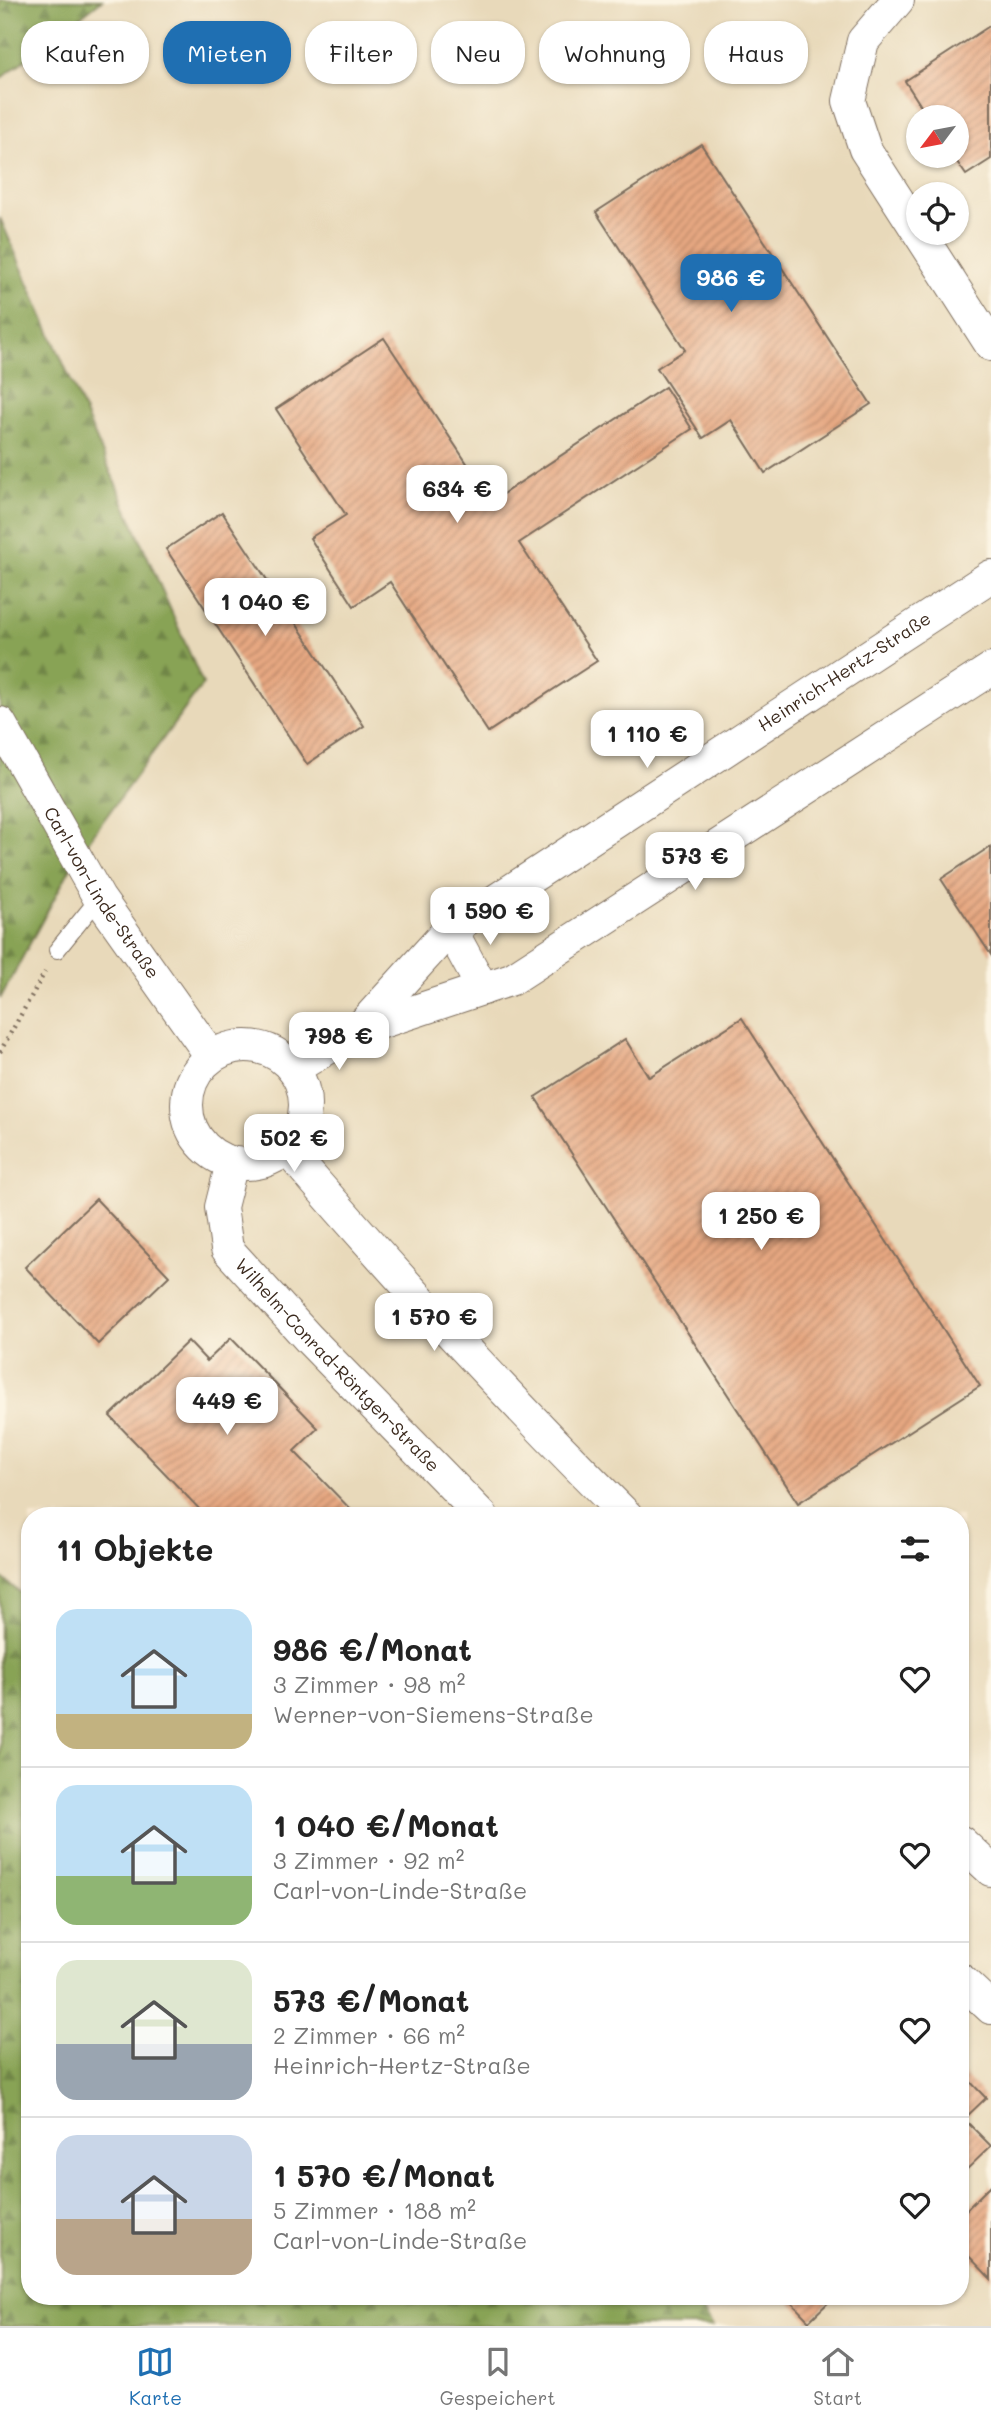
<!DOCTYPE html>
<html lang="de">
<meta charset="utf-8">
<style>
:root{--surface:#fff;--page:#f6f6f6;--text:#222;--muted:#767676;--line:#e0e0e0;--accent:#1f6fb2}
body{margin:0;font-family:Mali,sans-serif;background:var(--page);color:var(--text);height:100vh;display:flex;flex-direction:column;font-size:26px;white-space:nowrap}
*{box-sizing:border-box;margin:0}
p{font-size:23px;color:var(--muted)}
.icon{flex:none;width:38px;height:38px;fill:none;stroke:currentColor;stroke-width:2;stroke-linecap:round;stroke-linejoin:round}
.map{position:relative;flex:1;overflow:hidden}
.panel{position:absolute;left:21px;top:1507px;width:948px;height:798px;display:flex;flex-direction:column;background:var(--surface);border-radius:28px;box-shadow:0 2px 5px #0004}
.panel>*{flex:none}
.guide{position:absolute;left:21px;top:21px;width:950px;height:63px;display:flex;gap:14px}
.needle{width:46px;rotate:238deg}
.fabs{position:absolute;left:906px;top:105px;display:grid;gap:14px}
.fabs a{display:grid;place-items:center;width:63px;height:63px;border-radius:50%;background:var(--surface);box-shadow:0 2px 5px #0004;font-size:35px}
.price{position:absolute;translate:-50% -60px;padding:0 16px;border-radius:14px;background:#fff;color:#222;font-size:23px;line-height:46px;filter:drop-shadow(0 2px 4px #0008)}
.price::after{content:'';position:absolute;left:50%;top:42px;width:21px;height:16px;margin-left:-10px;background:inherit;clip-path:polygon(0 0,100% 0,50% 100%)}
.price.active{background:var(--accent);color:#fff}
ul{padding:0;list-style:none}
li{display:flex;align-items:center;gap:21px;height:175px;padding:0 35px}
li+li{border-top:2px solid var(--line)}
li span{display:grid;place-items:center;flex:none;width:196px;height:140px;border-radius:21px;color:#555}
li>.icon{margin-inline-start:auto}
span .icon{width:84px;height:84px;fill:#fffc;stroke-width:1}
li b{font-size:30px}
h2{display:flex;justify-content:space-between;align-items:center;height:84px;padding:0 35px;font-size:30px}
.chip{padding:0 24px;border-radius:28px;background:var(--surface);box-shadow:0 2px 5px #0004;font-size:24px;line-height:63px}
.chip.active{background:var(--accent);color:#fff}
.tabs{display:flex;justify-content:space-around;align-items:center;height:98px;border-top:2px solid var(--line);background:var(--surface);font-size:19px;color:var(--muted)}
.tabs a{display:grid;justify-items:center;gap:4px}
.tabs .active{color:var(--accent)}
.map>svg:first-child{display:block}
.built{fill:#e8d9ba;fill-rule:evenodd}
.forest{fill:url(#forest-firs);stroke:#62663a;stroke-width:2}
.building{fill:url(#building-hatch)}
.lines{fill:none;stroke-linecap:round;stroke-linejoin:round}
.lane-casing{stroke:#7d6d5d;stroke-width:18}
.street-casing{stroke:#7d6d5d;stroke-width:34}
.path{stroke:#7d6d5d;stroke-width:4.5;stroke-dasharray:2 5;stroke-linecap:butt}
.lane{stroke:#fff;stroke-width:16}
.street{stroke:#fff;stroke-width:32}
.labels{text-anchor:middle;stroke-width:6;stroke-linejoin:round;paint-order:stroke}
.street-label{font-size:18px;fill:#3b2a1e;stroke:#fcf5e5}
</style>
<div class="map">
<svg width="991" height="2326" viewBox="0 0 991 2326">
<defs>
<pattern id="forest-firs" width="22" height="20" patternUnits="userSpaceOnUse" patternTransform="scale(1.75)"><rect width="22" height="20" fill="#88a355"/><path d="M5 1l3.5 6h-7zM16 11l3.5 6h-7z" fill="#708546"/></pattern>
<pattern id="building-hatch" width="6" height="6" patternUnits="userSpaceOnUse" patternTransform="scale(1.75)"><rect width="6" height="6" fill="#e6a781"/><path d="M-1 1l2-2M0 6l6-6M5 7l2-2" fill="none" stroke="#bc8869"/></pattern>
</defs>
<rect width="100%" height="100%" fill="#fcf5e5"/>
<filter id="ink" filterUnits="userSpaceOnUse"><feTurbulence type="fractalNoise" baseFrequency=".0143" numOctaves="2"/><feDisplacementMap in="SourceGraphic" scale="14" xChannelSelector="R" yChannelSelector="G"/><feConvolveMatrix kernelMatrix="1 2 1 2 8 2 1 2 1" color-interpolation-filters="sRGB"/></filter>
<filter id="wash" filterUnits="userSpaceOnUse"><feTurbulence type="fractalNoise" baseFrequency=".00686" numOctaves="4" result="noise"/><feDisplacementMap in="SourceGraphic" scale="28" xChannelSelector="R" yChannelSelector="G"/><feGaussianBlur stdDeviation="1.57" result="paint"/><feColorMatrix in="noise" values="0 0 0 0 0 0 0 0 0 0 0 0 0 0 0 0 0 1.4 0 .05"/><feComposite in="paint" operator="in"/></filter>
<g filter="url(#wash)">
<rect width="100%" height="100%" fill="#f8e9d2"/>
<path class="built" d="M 102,0 L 991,0 L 991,2326 L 713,2326 L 693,2296 L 961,2296 L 961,1516 L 30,1516 L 30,1601 L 0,1576 L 0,999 L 76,858 L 203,684 L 0,218 L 0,79 ZM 919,117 L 957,117 L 957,156 L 919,156 ZM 919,194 L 957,194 L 957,233 L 919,233 Z"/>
<path class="forest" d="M 0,0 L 102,0 L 0,79 Z
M 0,218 L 203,684 L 76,858 L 0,999 Z
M 0,1576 L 30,1601 L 30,2296 L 693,2296 L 713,2326 L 0,2326 Z"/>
<g id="blocks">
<path class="building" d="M 991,25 L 991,159 L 966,175 L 953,156 L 957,156 L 957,117 L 928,117 L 905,81 Z
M 701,144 L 871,404 L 765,473 L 731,420 L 703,438 L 657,368 L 685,350 L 596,212 Z
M 384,338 L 492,501 L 665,387 L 692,429 L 519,543 L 597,661 L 488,732 L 390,582 L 354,606 L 310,538 L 346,515 L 276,409 Z
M 222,512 L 364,726 L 307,764 L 166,549 Z
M 991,846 L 991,955 L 941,879 Z
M 742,1018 L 980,1386 L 798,1503 L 535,1097 L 625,1039 L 649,1077 Z
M 96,1199 L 169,1276 L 98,1344 L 25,1267 Z
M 231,1338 L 318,1428 L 294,1451 L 357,1516 L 206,1516 L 110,1416 L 188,1341 L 207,1361 Z
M 961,2072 L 986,2098 L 964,2119 L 991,2146 L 961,2175 Z
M 991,2185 L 991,2279 L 961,2248 L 961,2215 Z
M 785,2296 L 835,2296 L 809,2321 Z"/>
</g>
</g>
<g filter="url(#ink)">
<use href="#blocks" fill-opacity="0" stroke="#7d6d5d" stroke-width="2"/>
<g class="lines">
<g class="lane-casing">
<path id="lane" d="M 57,950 L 99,898"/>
</g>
<g class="street-casing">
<g id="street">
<path d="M 898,0 L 863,41 L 849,101 L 865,149 L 991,345"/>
<path id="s1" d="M 0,723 L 99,898 L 211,1056"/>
<path d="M 451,930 L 483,989"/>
<path id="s2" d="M 359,1029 L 446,933 L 991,576"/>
<circle cx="246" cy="1105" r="59"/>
<path d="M 293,1069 L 358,1030 L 512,979 L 991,669"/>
<path d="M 286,1148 C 395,1275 508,1398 627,1516"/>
<path id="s3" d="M 232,1163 L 221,1207 L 227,1249 L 309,1339 L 482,1516"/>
<path d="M 961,1842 L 991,1870"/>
<path d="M 961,1980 L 991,2008"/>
</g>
</g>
<path class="path" d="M 0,1052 L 45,972"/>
<use href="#lane" class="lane"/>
<use href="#street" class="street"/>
</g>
</g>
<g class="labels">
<g class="street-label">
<text dy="6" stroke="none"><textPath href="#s2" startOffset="606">Heinrich-Hertz-Straße</textPath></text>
<text dy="6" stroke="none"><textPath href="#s1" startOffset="198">Carl-von-Linde-Straße</textPath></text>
<text dy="6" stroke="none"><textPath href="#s3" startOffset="248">Wilhelm-Conrad-Röntgen-Straße</textPath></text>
</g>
</g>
</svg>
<div class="fabs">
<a><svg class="needle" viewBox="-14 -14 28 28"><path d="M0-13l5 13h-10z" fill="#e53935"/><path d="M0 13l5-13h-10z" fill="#767676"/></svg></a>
<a><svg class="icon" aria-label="locate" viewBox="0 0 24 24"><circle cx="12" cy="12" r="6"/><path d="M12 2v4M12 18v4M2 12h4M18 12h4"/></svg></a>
</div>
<b class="price active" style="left:731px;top:314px">986 €</b>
<b class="price" style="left:457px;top:525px">634 €</b>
<b class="price" style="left:265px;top:638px">1 040 €</b>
<b class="price" style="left:647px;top:770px">1 110 €</b>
<b class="price" style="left:695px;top:892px">573 €</b>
<b class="price" style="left:490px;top:947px">1 590 €</b>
<b class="price" style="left:339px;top:1072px">798 €</b>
<b class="price" style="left:294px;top:1174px">502 €</b>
<b class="price" style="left:761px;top:1252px">1 250 €</b>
<b class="price" style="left:434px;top:1353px">1 570 €</b>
<b class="price" style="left:227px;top:1437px">449 €</b>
<div class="guide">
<a class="chip">Kaufen</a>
<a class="chip active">Mieten</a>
<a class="chip">Filter</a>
<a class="chip">Neu</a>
<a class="chip">Wohnung</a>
<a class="chip">Haus</a>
</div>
<section class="panel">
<h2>11 Objekte<svg class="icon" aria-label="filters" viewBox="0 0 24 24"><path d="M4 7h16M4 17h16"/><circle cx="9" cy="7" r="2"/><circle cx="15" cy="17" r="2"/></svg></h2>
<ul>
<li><span style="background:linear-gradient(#bfe0f5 75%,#c2b280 0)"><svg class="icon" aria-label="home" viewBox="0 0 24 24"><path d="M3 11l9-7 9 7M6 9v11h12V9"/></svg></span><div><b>986 €/Monat</b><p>3 Zimmer · 98 m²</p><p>Werner-von-Siemens-Straße</p></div><svg class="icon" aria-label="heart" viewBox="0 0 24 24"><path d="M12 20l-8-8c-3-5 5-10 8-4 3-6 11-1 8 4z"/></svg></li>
<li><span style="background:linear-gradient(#bfe0f5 65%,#8fb573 0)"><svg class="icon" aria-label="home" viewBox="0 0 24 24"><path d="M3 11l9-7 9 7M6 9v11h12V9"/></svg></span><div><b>1 040 €/Monat</b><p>3 Zimmer · 92 m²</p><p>Carl-von-Linde-Straße</p></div><svg class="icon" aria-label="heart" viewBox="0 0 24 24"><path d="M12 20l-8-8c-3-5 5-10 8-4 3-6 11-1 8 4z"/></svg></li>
<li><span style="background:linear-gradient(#dfe7d0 60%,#9aa5b1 0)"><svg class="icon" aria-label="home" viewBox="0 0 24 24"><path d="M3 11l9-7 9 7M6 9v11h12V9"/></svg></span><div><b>573 €/Monat</b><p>2 Zimmer · 66 m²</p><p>Heinrich-Hertz-Straße</p></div><svg class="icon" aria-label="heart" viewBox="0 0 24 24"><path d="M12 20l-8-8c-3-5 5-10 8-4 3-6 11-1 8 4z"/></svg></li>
<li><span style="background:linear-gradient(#c9d6e8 60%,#b9a48a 0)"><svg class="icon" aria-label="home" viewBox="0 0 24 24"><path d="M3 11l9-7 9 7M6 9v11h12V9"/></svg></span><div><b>1 570 €/Monat</b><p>5 Zimmer · 188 m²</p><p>Carl-von-Linde-Straße</p></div><svg class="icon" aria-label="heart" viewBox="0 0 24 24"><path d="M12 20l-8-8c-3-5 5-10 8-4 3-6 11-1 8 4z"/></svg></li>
</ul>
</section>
</div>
<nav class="tabs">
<a class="active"><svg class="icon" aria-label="map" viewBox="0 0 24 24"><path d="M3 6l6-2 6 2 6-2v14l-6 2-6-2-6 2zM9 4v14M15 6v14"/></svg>Karte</a>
<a><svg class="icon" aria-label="saved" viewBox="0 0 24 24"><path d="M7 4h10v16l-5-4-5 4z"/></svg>Gespeichert</a>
<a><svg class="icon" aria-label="home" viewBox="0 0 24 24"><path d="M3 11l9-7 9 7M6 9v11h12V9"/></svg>Start</a>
</nav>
